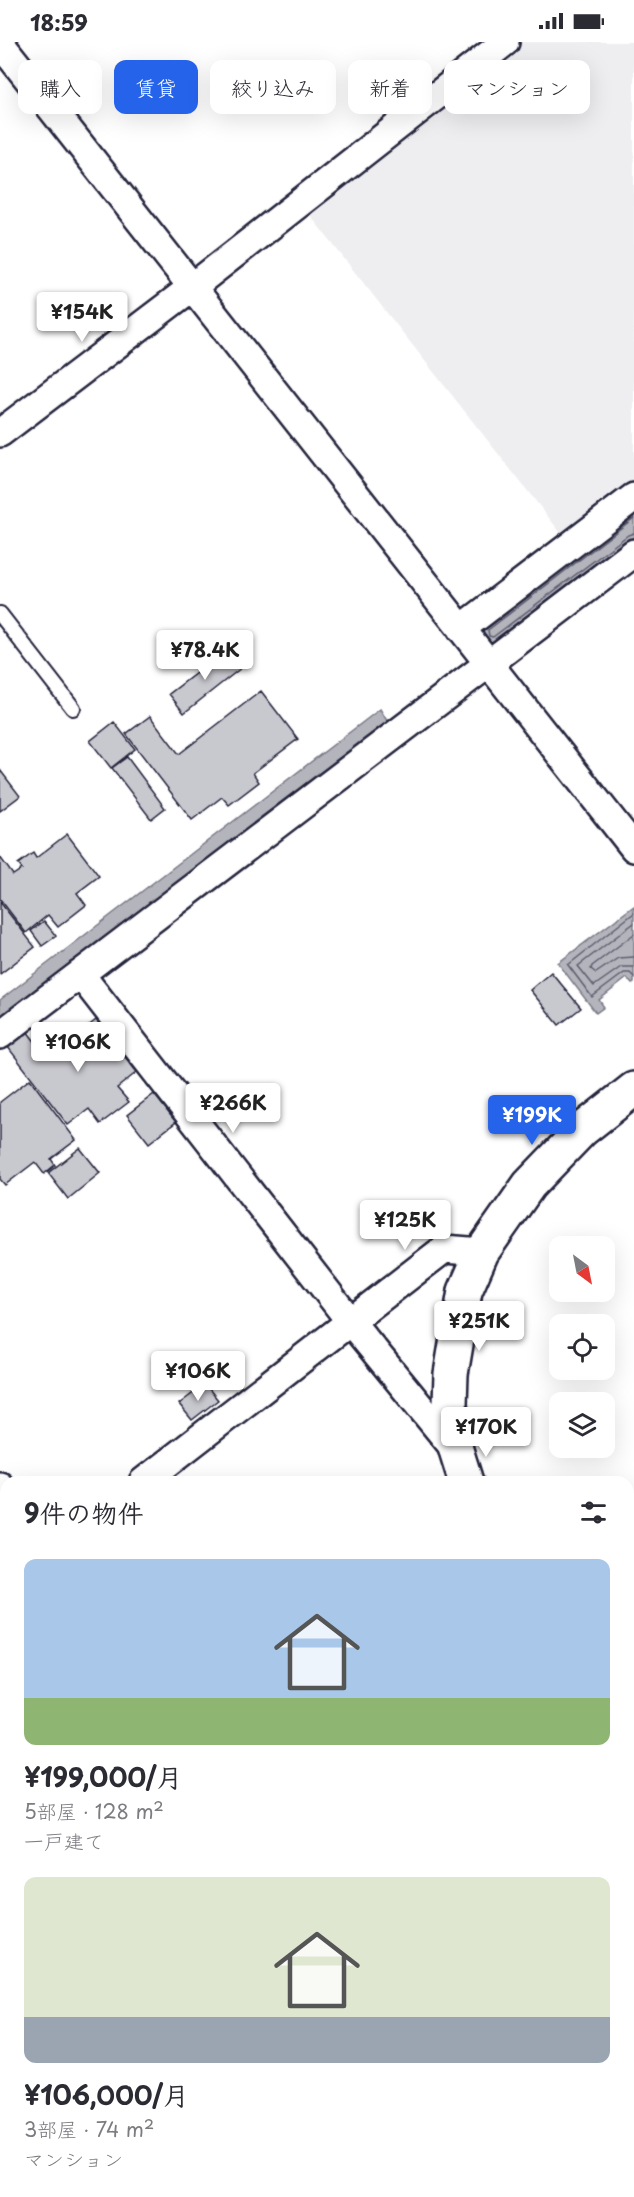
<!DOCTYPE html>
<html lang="ja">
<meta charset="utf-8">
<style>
:root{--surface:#fff;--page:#f7f7f7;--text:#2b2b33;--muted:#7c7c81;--accent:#2563eb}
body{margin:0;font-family:"Playpen Sans","Klee One",sans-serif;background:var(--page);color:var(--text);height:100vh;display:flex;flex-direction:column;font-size:22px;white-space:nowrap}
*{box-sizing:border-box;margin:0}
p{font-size:20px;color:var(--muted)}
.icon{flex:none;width:33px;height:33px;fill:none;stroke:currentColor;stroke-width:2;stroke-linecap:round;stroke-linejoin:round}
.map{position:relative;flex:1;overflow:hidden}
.drawer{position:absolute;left:0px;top:1434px;width:634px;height:722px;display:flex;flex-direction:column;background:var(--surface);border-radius:18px 18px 0 0;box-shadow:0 6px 24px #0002}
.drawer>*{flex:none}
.guide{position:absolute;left:18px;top:18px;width:598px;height:54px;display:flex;gap:12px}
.needle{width:39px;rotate:148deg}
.fabs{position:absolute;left:549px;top:1194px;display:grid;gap:12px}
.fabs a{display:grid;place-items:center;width:66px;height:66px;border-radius:12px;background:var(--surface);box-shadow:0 6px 24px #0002;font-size:30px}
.price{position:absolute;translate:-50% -51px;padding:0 14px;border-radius:6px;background:#fff;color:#222;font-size:20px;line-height:39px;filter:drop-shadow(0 2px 3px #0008)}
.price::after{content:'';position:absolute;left:50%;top:36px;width:18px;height:14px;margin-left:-9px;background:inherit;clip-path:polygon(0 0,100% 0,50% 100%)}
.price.selected{background:var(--accent);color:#fff}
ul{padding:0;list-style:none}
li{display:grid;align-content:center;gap:12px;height:318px;padding:0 24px}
li span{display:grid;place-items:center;height:186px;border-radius:12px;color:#555}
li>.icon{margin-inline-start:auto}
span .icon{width:108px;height:108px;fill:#fffc;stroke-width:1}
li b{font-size:26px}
h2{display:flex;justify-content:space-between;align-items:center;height:72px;padding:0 24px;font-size:26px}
.chip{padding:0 21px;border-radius:12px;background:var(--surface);box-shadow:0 6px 24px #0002;font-size:21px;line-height:54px}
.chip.selected{background:var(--accent);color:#fff}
.status{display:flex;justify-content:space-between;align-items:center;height:42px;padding:0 30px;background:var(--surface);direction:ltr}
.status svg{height:16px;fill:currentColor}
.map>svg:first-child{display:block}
.built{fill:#eeeef1}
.water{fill:#b4b4bc;stroke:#7a7a88;stroke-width:1.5}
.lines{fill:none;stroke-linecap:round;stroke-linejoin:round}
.shore{stroke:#5c5c6f;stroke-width:1.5}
.building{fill:#c8c8cf;stroke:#22223b;stroke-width:1.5}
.service-casing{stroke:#22223b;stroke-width:18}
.minor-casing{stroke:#22223b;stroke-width:32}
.tertiary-casing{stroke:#22223b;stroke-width:38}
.service{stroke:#fff;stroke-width:14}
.minor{stroke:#fff;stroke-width:27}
.tertiary{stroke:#fff;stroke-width:33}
</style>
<div class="status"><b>18:59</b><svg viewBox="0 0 49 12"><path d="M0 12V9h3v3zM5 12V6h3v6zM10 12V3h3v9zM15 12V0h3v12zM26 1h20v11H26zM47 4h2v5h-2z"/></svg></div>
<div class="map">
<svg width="634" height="2155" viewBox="0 0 634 2155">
<rect width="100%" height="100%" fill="#fff"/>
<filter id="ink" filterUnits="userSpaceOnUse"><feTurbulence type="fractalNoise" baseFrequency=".0167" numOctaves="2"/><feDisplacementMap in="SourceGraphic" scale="12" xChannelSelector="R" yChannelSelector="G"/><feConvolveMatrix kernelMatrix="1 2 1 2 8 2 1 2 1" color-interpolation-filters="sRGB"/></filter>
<g filter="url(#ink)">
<path class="built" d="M 521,0 L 634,0 L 634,441 L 564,495 L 305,167 Z"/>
<path class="water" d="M 634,468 L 634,495 L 490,606 L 477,588 Z
M 380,667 L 389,682 L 0,977 L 0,958 Z
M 634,864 L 634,941 L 632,942 L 627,936 L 599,958 L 604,965 L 596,971 L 558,921 Z
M 0,1938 L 6,1939 L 6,2150 L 628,2150 L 629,2037 L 634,2038 L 634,2155 L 0,2155 Z"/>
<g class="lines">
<path class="shore" d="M 634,476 L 488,588 L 489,594 L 493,595 L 628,493 L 634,491
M 634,871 L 568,923 L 592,955 L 624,931 L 630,931 L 634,935
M 634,881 L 578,924 L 594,944 L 621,925 L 634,925
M 634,892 L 592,924 L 591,927 L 596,931 L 618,916 L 634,915"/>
</g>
<path class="building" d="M 226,608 L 241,626 L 184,671 L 169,652 Z
M 261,649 L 298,697 L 253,731 L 259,740 L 229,763 L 222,755 L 192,778 L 126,692 L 150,674 L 179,712 Z
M 114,680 L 135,707 L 111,726 L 90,699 Z
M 127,715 L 165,766 L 151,777 L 112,726 Z
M 0,728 L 20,754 L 0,769 Z
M 67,792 L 99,834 L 77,851 L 86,863 L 58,885 L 48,873 L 26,891 L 0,857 L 0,815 L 13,833 L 22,827 L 18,822 L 33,811 L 36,816 Z
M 0,860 L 35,905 L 0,932 Z
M 44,879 L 56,894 L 42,904 L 31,889 Z
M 551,930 L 581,966 L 559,983 L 530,948 Z
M 96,978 L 137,1030 L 117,1046 L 129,1060 L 100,1082 L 89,1067 L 68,1083 L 7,1004 L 27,989 L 43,1010 L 51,1004 L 55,1010 Z
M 30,1037 L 76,1098 L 51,1117 L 55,1123 L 44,1132 L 35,1120 L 5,1143 L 0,1137 L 0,1060 Z
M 154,1052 L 176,1080 L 149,1101 L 127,1073 Z
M 80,1106 L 100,1131 L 68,1157 L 48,1131 Z
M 205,1342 L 218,1358 L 192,1378 L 179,1362 Z
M 0,1469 L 6,1477 L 6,1517 L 2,1521 L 6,1528 L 0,1533 Z
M 6,1566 L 6,1603 L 0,1608 L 0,1571 Z"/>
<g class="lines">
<g class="service-casing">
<path id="service" d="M 0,572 L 73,666"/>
</g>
<g class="minor-casing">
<path id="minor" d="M 0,1 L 634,806
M 0,391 L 191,246 L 505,0
M 461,587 L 634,455
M 80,932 L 350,1279 L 458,1411
M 0,993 L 634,511
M 143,1440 L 444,1207 L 482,1210
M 0,1444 L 6,1452
M 628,1629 L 634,1636
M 0,1898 L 6,1899
M 628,2022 L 634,2024
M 18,2155 L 18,2150"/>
</g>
<g class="tertiary-casing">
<path id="tertiary" d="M 466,1440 L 456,1408 L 450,1362 L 451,1332 L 465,1249 L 482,1210 L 529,1143 L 582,1088 L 634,1047
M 462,2155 L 464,2150"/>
</g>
<use href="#service" class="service"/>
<use href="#minor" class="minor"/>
<use href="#tertiary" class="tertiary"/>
</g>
</g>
</svg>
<div class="fabs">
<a><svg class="needle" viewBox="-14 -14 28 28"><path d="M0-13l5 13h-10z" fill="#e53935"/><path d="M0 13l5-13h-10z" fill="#7c7c81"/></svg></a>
<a><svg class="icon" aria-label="locate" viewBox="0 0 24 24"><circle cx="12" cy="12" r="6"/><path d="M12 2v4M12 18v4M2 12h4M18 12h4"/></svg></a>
<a><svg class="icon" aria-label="layers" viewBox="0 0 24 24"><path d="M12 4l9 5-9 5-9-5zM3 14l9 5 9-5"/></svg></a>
</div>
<b class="price" style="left:82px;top:301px">¥154K</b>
<b class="price" style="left:205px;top:639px">¥78.4K</b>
<b class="price" style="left:78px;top:1031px">¥106K</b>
<b class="price" style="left:233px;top:1092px">¥266K</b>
<b class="price selected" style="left:532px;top:1104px">¥199K</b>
<b class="price" style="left:405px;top:1209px">¥125K</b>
<b class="price" style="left:479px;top:1310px">¥251K</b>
<b class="price" style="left:198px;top:1360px">¥106K</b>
<b class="price" style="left:486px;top:1416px">¥170K</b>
<div class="guide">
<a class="chip">購入</a>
<a class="chip selected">賃貸</a>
<a class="chip">絞り込み</a>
<a class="chip">新着</a>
<a class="chip">マンション</a>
</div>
<section class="drawer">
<h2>9件の物件<svg class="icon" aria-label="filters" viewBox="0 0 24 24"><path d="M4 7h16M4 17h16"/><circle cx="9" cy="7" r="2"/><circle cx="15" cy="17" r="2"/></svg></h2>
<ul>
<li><span style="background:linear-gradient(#a9c7e8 75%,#8fb573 0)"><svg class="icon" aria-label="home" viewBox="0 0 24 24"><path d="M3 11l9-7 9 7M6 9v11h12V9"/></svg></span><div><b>¥199,000/月</b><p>5部屋 · 128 m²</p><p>一戸建て</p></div></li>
<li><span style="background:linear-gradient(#dfe7d0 75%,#9aa5b1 0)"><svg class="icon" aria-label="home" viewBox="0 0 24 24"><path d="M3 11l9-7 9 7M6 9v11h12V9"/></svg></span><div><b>¥106,000/月</b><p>3部屋 · 74 m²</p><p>マンション</p></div></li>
</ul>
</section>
</div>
